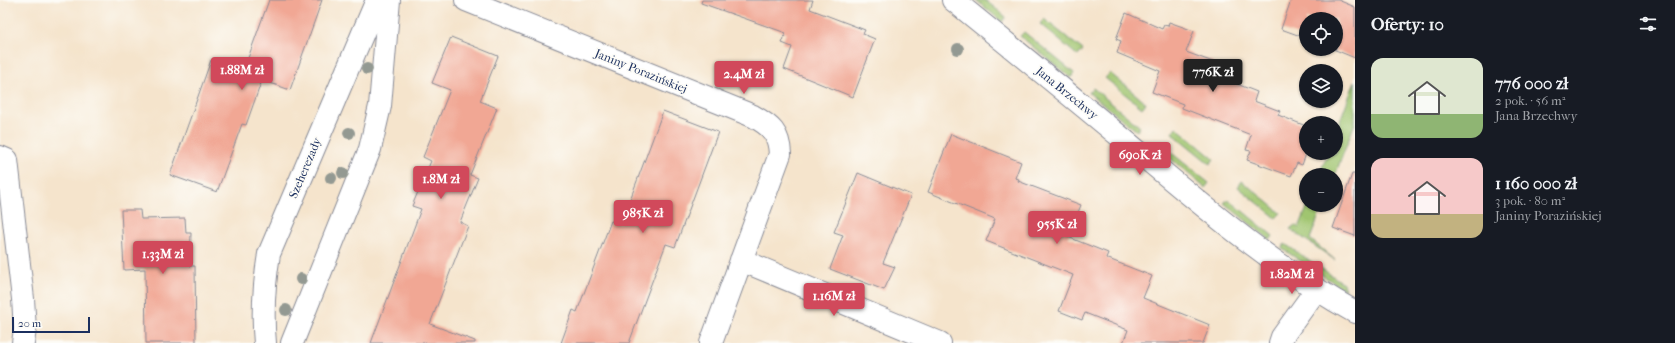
<!DOCTYPE html>
<html lang="pl">
<meta charset="utf-8">
<style>
:root{--surface:#171b24;--page:#242831;--text:#f1f3f6;--muted:#9ea1a6;--accent:#d1495b}
body{margin:0;font-family:"IM FELL French Canon",serif;background:var(--page);color:var(--text);height:100vh;display:flex;flex-direction:column;font-size:15px;white-space:nowrap}
*{box-sizing:border-box;margin:0}
p{font-size:13px;color:var(--muted)}
.icon{flex:none;width:22px;height:22px;fill:none;stroke:currentColor;stroke-width:2;stroke-linecap:round;stroke-linejoin:round}
.map{position:relative;flex:1;overflow:hidden}
.side{display:flex;flex-direction:column;background:var(--surface);width:320px}
.side>*{flex:none}
.tools{position:absolute;left:1299px;top:12px;display:grid;gap:8px}
.tools a{display:grid;place-items:center;width:44px;height:44px;border-radius:50%;background:var(--surface);box-shadow:0 1px 3px #0004;font-size:20px}
.scale{position:absolute;left:12px;bottom:10px;width:78px;box-sizing:border-box;padding-left:4px;border:2px solid #1b2f5e;border-top:0;font-size:11px;line-height:14px;white-space:nowrap;color:#1b2f5e;-webkit-text-stroke:3px #fdfcf7;paint-order:stroke}
.price{position:absolute;translate:-50% -34px;padding:0 9px;border-radius:4px;background:var(--accent);color:#fff;font-size:13px;line-height:26px;filter:drop-shadow(0 1px 2px #0008)}
.price::after{content:'';position:absolute;left:50%;top:24px;width:12px;height:9px;margin-left:-6px;background:inherit;clip-path:polygon(0 0,100% 0,50% 100%)}
.price.on{background:#222;color:#fff}
ul{padding:0;list-style:none}
li{display:flex;align-items:center;gap:12px;height:100px;padding:0 16px}
li span{display:grid;place-items:center;flex:none;width:112px;height:80px;border-radius:12px;color:#555}
li>.icon{margin-inline-start:auto}
span .icon{width:48px;height:48px;fill:#fffc;stroke-width:1}
li b{font-size:17px}
h2{display:flex;justify-content:space-between;align-items:center;height:48px;padding:0 16px;font-size:17px}
main{display:flex;flex:1;min-height:0}
.map>svg:first-child{display:block}
.green{fill:#a0c56f;stroke:#5e7a66}
.building{fill:#f1a794}
.lines{fill:none;stroke-linecap:round;stroke-linejoin:round}
.minor-casing{stroke:#888a95;stroke-width:24}
.minor{stroke:#fff;stroke-width:22}
.tree{fill:#939992}
.labels{text-anchor:middle;stroke-width:3.5;stroke-linejoin:round;paint-order:stroke}
.street-label{font-size:12px;fill:#1b2f5e;stroke:#fdfcf7}
</style>
<main>
<div class="map">
<svg width="1355" height="343" viewBox="0 0 1355 343">
<rect width="100%" height="100%" fill="#fdfcf7"/>
<filter id="ink" filterUnits="userSpaceOnUse"><feTurbulence type="fractalNoise" baseFrequency=".025" numOctaves="2"/><feDisplacementMap in="SourceGraphic" scale="8" xChannelSelector="R" yChannelSelector="G"/><feConvolveMatrix kernelMatrix="1 2 1 2 8 2 1 2 1" color-interpolation-filters="sRGB"/></filter>
<filter id="wash" filterUnits="userSpaceOnUse"><feTurbulence type="fractalNoise" baseFrequency=".012" numOctaves="4" result="noise"/><feDisplacementMap in="SourceGraphic" scale="16" xChannelSelector="R" yChannelSelector="G"/><feGaussianBlur stdDeviation="0.9" result="paint"/><feColorMatrix in="noise" values="0 0 0 0 0 0 0 0 0 0 0 0 0 0 0 0 0 1.4 0 .05"/><feComposite in="paint" operator="in"/></filter>
<g filter="url(#wash)">
<rect width="100%" height="100%" fill="#f5e4cc"/>
<path class="green" d="M 976,0 L 985,0 L 1006,17 L 1002,22 Z
M 1044,19 L 1083,50 L 1078,56 L 1040,24 Z
M 1024,32 L 1074,73 L 1071,78 L 1020,36 Z
M 1110,73 L 1146,103 L 1142,108 L 1105,78 Z
M 1355,81 L 1355,123 L 1335,175 L 1319,175 L 1328,153 L 1336,153 L 1336,131 Z
M 1093,88 L 1140,127 L 1137,131 L 1089,93 Z
M 1176,127 L 1214,159 L 1210,164 L 1172,133 Z
M 1158,142 L 1209,183 L 1205,188 L 1155,145 Z
M 1242,181 L 1281,213 L 1276,218 L 1238,187 Z
M 1228,199 L 1273,236 L 1270,240 L 1224,203 Z
M 1308,205 L 1323,205 L 1310,239 L 1335,260 L 1290,229 L 1295,225 L 1299,228 Z
M 1285,244 L 1343,283 L 1345,290 L 1281,248 Z"/>
<g id="blocks">
<path class="building" d="M 269,0 L 322,0 L 290,90 L 262,80 L 246,125 L 242,124 L 217,192 L 170,175 L 211,60 L 243,72 Z
M 702,0 L 813,0 L 810,9 L 865,30 L 863,34 L 875,39 L 853,97 L 784,69 L 792,47 L 782,43 L 786,33 L 701,3 Z
M 1291,0 L 1338,0 L 1355,7 L 1355,58 L 1333,49 L 1336,49 L 1336,19 L 1306,19 L 1306,38 L 1281,29 Z
M 1126,13 L 1162,29 L 1164,25 L 1168,26 L 1169,22 L 1194,31 L 1186,52 L 1213,62 L 1209,73 L 1257,92 L 1254,101 L 1280,111 L 1278,115 L 1306,126 L 1306,154 L 1302,165 L 1297,163 L 1291,176 L 1247,160 L 1251,151 L 1246,150 L 1251,135 L 1182,108 L 1183,104 L 1152,92 L 1160,71 L 1117,53 L 1121,41 L 1116,39 Z
M 451,37 L 498,56 L 480,101 L 497,108 L 470,175 L 478,178 L 460,222 L 468,226 L 430,324 L 475,341 L 475,343 L 371,343 L 421,209 L 412,206 L 431,161 L 423,157 L 450,90 L 432,83 Z
M 663,111 L 718,132 L 675,247 L 666,244 L 629,343 L 561,343 L 573,310 L 577,312 L 611,221 L 621,224 Z
M 951,134 L 1021,162 L 1015,178 L 1019,179 L 1018,181 L 1081,205 L 1068,237 L 1108,253 L 1106,258 L 1152,276 L 1143,298 L 1210,325 L 1203,343 L 1123,343 L 1128,330 L 1085,313 L 1082,320 L 1059,311 L 1073,275 L 986,241 L 995,219 L 928,192 Z
M 858,173 L 911,195 L 883,263 L 895,267 L 884,290 L 830,269 L 843,235 L 834,232 Z
M 1352,174 L 1355,174 L 1355,236 L 1333,228 Z
M 121,210 L 140,210 L 141,219 L 185,218 L 186,233 L 191,233 L 190,266 L 195,266 L 196,343 L 146,343 L 145,269 L 124,270 Z"/>
</g>
</g>
<g filter="url(#ink)">
<use href="#blocks" fill-opacity="0" stroke="#888a95" stroke-width="1"/>
<g class="lines">
<g class="minor-casing">
<path id="minor" d="M 466,0 L 753,116 C 771,126 779,133 780,154 L 711,343
M 953,0 C 1016,51 1079,102 1141,154 C 1209,211 1277,269 1355,312
M 0,157 L 7,160 L 23,299 L 25,329 L 23,343
M 741,260 L 940,343
M 265,343 C 262,312 264,284 269,254 L 377,0
M 292,343 L 370,149 L 380,106 L 389,0
M 1280,343 L 1282,337 L 1316,290"/>
</g>
<use href="#minor" class="minor"/>
</g>
<g class="tree">
<circle cx="958" cy="49" r="6"/>
<circle cx="367" cy="69" r="6"/>
<circle cx="349" cy="133" r="6"/>
<circle cx="343" cy="173" r="6"/>
<circle cx="331" cy="178" r="6"/>
<circle cx="301" cy="279" r="6"/>
<circle cx="286" cy="310" r="6"/>
</g>
</g>
<g class="labels">
<g class="street-label">
<text transform="translate(641 71) rotate(22)" y="4">Janiny Porazińskiej</text>
<text transform="translate(1067 93) rotate(39)" y="4">Jana Brzechwy</text>
<text transform="translate(305 168) rotate(-67)" y="4">Szeherezady</text>
</g>
</g>
</svg>
<div class="tools">
<a><svg class="icon" aria-label="locate" viewBox="0 0 24 24"><circle cx="12" cy="12" r="6"/><path d="M12 2v4M12 18v4M2 12h4M18 12h4"/></svg></a>
<a><svg class="icon" aria-label="layers" viewBox="0 0 24 24"><path d="M12 4l9 5-9 5-9-5zM3 14l9 5 9-5"/></svg></a>
<a>+</a>
<a>−</a>
</div>
<div class="scale">20 m</div>
<b class="price" style="left:242px;top:91px">1.88M zł</b>
<b class="price on" style="left:1213px;top:93px">776K zł</b>
<b class="price" style="left:744px;top:95px">2.4M zł</b>
<b class="price" style="left:1140px;top:176px">690K zł</b>
<b class="price" style="left:441px;top:200px">1.8M zł</b>
<b class="price" style="left:643px;top:234px">985K zł</b>
<b class="price" style="left:1057px;top:245px">955K zł</b>
<b class="price" style="left:163px;top:275px">1.33M zł</b>
<b class="price" style="left:1292px;top:295px">1.82M zł</b>
<b class="price" style="left:834px;top:317px">1.16M zł</b>
</div>
<section class="side">
<h2>Oferty: 10<svg class="icon" aria-label="filters" viewBox="0 0 24 24"><path d="M4 7h16M4 17h16"/><circle cx="9" cy="7" r="2"/><circle cx="15" cy="17" r="2"/></svg></h2>
<ul>
<li><span style="background:linear-gradient(#dfe7d0 70%,#8fb573 0)"><svg class="icon" aria-label="home" viewBox="0 0 24 24"><path d="M3 11l9-7 9 7M6 9v11h12V9"/></svg></span><div><b>776 000 zł</b><p>2 pok. · 56 m²</p><p>Jana Brzechwy</p></div></li>
<li><span style="background:linear-gradient(#f6c9c9 70%,#c2b280 0)"><svg class="icon" aria-label="home" viewBox="0 0 24 24"><path d="M3 11l9-7 9 7M6 9v11h12V9"/></svg></span><div><b>1 160 000 zł</b><p>3 pok. · 80 m²</p><p>Janiny Porazińskiej</p></div></li>
</ul>
</section>
</main>
